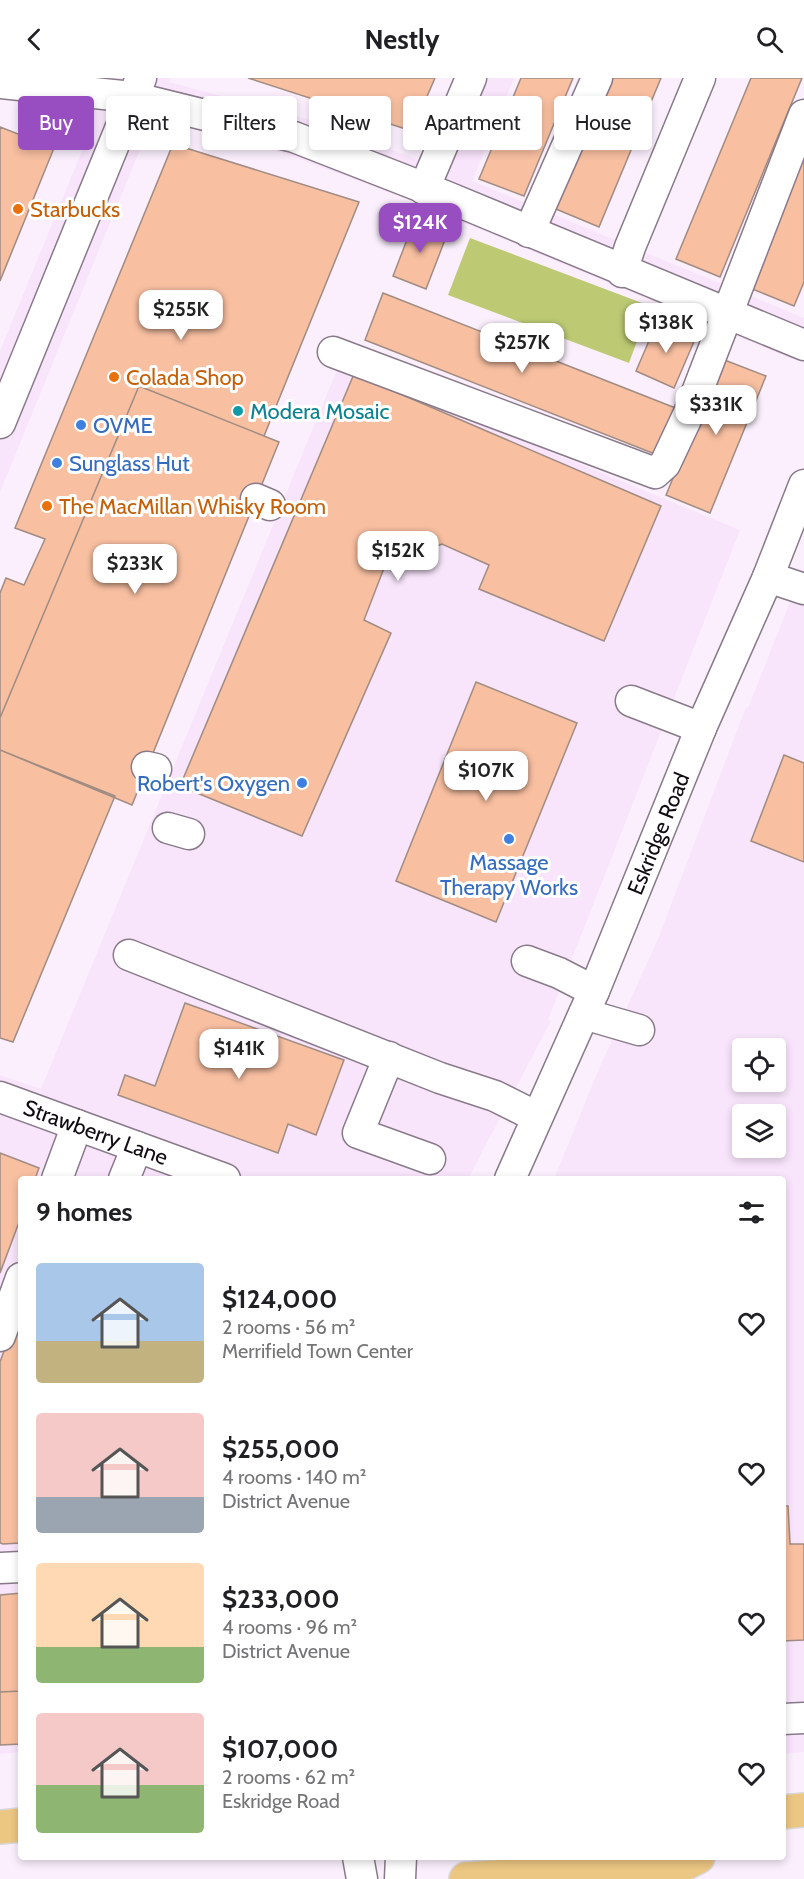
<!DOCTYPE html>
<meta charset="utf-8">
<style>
:root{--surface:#fff;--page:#f6f6f6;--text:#202124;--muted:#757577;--accent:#984ec1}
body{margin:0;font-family:Cabin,sans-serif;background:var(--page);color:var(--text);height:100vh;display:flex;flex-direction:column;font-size:22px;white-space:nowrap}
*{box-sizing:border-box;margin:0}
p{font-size:20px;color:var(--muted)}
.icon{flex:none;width:33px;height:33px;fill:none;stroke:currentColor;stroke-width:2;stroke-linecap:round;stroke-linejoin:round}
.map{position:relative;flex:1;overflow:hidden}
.panel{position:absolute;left:18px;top:1098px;width:768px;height:684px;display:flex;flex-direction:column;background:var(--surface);border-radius:6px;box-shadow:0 3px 9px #0003}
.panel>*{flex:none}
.banner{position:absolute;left:18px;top:18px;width:768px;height:54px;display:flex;gap:12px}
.tools{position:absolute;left:732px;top:960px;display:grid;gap:12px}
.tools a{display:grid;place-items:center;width:54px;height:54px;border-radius:6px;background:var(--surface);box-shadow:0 3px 9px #0003;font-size:30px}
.price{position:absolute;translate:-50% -51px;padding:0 14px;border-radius:12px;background:#fff;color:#222;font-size:20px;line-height:39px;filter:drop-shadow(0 2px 3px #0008)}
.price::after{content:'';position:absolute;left:50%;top:36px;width:18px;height:14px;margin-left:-9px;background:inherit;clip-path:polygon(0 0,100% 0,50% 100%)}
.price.selected{background:var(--accent);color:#fff}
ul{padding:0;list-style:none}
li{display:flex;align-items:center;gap:18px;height:150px;padding:0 18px}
li span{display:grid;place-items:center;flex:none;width:168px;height:120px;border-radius:6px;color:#555}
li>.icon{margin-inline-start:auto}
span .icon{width:72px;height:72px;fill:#fffc;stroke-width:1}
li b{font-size:26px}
h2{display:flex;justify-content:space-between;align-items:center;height:72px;padding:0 18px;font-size:26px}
.pill{padding:0 21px;border-radius:6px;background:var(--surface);box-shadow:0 3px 9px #0003;font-size:21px;line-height:54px}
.pill.selected{background:var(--accent);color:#fff}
header{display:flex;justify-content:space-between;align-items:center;height:78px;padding:0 18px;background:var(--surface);font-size:27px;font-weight:700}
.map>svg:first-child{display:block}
.built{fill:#f8e4fb;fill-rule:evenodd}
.green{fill:#bdca73}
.building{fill:#f8bfa1;stroke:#a08c82;stroke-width:1.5}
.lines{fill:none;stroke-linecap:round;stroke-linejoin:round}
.minor-casing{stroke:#887a89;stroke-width:33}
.major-casing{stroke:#d9d8d9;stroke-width:36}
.minor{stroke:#fff;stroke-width:30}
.major{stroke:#ecc683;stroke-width:33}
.food-dot{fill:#e8710a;stroke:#fff;stroke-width:2}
.culture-dot{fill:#0f9aa8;stroke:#fff;stroke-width:2}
.shop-dot{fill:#3f7fe0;stroke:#fff;stroke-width:2}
.labels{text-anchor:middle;stroke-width:6;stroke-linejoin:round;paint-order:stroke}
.food-label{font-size:22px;fill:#c56008;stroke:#fff;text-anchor:start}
.culture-label{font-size:22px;fill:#0d838f;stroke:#fff;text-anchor:start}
.shop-label{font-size:22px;fill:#366cbe;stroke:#fff;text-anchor:start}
.street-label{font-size:22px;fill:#100b11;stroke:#fff}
</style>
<header><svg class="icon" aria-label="back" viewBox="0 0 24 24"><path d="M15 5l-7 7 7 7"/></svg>Nestly<svg class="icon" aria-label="search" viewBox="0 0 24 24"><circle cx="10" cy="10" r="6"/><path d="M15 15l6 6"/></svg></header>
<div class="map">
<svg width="804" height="1801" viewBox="0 0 804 1801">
<rect width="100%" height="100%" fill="#fbeffd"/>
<path class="built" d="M 0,0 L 171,0 L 169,4 L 307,41 L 422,83 L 459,0 L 514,0 L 472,103 L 804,240 L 804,251 L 792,281 L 407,121 L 283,75 L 182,48 L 167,47 L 153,53 L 144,62 L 0,414 L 0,273 L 93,46 L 87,36 L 77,30 L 54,25 Z
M 339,287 L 740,452 L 548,942 L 551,943 L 468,1101 L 21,1101 L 21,1674 L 0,1676 L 0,997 L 41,1011 Z
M 804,489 L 804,1674 L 783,1676 L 783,1101 L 554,1101 L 598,993 L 658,861 L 746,629 L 748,630 ZM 742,970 L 776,970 L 776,1004 L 742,1004 ZM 742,1036 L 776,1036 L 776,1070 L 742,1070 Z"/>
<path class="green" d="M 470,160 L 650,228 L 629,285 L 448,217 Z"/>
<path class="building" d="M 248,0 L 435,0 L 412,53 Z
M 521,0 L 573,0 L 524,118 L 479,101 Z
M 609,0 L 661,0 L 599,149 L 556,131 Z
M 751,0 L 802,0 L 720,199 L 676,181 Z
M 0,49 L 54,70 L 0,203 Z
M 173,66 L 359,124 L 264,358 L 139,308 L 0,640 L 0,515 L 6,500 L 24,507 L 45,461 L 15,450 Z
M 804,80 L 804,204 L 794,228 L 750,210 Z
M 415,141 L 448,154 L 426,211 L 393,198 Z
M 383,215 L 678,331 L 660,378 L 365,262 Z
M 658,242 L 696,259 L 674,310 L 636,293 Z
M 722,281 L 766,298 L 710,435 L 666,417 Z
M 354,296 L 661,428 L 604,563 L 479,511 L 489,487 L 442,466 L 384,490 L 364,542 L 391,555 L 302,758 L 180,708 Z
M 139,308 L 279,364 L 132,727 L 0,672 L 0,640 Z
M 476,604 L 577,645 L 496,844 L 396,803 Z
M 0,672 L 115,718 L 13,964 L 0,960 Z
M 784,677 L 804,685 L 804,784 L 751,763 Z
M 185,925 L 344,982 L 316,1057 L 288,1046 L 278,1075 L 118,1017 L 125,997 L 155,1008 Z
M 0,1075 L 39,1090 L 35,1101 L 21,1101 L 21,1139 L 0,1195 Z
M 21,1226 L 21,1465 L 3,1466 L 0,1465 L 0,1284 Z
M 783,1428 L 788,1428 L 790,1466 L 804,1466 L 804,1562 L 783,1563 Z
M 21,1515 L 21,1613 L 0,1614 L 0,1517 Z
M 21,1613 L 21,1666 L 0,1667 L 0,1614 Z"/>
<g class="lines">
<g class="minor-casing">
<g id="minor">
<path d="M 0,5 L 132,19 L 294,59 L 445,118 L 804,267"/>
<path d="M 424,111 L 471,0"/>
<path d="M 529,154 L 597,0"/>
<path d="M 622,194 L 630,169 L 700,0"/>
<path d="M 333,274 L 655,395 L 665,386 L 689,335 L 804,37"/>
<path d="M 0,345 L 141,0"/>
<path d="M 256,421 L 270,427"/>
<path d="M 768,499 L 804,511"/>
<path d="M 631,623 L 701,650"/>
<path d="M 147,689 L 156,691"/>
<path d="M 168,750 L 189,756"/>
<path d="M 129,877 L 440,1000 L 495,1018 L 537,1039"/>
<path d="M 527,883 L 559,895 L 594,913"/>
<path d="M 584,936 L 639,952"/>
<path d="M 389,979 L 358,1055 L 430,1081"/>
<path id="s1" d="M 0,1019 L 225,1101"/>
<path d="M 57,1101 L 77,1047"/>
<path d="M 124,1101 L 137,1069"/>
<path id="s2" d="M 510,1101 L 594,913 L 701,650 L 768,499 L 804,407"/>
<path d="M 0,1258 L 21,1200"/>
<path d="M 0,1490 L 21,1489"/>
<path d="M 783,1641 L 804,1640"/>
<path d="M 358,1779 L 362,1801"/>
<path d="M 400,1801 L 401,1779"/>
</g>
</g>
<g class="major-casing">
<path id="major" d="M 783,1734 L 804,1732
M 0,1749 L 21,1747
M 466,1801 L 686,1785 L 698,1779"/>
</g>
<use href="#minor" class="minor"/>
<use href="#major" class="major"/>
</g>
<g class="food-dot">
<circle cx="18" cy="131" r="6"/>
<circle cx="114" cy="299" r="6"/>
<circle cx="47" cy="428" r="6"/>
</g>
<circle class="culture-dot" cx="238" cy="333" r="6"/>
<g class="shop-dot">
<circle cx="81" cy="347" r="6"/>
<circle cx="57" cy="385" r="6"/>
<circle cx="302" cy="705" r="6"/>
<circle cx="509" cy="761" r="6"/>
</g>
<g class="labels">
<g class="food-label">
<text x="30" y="139">Starbucks</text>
<text x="126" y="307">Colada Shop</text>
<text x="59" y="436">The MacMillan Whisky Room</text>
</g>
<g class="culture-label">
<text x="250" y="341">Modera Mosaic</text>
</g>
<g class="shop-label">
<text x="93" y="355">OVME</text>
<text x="69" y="393">Sunglass Hut</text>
<text x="290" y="713" text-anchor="end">Robert's Oxygen</text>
<text x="509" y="792" text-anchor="middle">Massage<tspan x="509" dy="25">Therapy Works</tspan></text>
</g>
<g class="street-label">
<text dy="8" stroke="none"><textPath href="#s2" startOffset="376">Eskridge Road</textPath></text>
<text dy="8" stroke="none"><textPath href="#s1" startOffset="102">Strawberry Lane</textPath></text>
</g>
</g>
</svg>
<div class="tools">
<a><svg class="icon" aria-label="locate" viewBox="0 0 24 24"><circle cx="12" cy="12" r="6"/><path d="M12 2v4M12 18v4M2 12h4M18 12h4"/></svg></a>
<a><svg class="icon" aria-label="layers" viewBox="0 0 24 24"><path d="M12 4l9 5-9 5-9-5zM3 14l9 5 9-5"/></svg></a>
</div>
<b class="price selected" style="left:420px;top:176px">$124K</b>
<b class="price" style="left:181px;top:263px">$255K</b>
<b class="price" style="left:666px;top:276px">$138K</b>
<b class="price" style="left:522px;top:296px">$257K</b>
<b class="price" style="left:716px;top:358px">$331K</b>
<b class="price" style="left:398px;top:504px">$152K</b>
<b class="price" style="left:135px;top:517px">$233K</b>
<b class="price" style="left:486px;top:724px">$107K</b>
<b class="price" style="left:239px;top:1002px">$141K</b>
<div class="banner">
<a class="pill selected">Buy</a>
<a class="pill">Rent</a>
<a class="pill">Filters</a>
<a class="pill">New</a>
<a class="pill">Apartment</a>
<a class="pill">House</a>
</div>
<section class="panel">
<h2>9 homes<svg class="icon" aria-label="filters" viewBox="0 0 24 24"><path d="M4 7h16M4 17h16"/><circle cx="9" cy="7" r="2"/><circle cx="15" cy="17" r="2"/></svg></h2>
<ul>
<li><span style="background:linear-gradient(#a9c7e8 65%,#c2b280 0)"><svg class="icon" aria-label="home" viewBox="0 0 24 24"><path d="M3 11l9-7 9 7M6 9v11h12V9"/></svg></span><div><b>$124,000</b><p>2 rooms · 56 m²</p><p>Merrifield Town Center</p></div><svg class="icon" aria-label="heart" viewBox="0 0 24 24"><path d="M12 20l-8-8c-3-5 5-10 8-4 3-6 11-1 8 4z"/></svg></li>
<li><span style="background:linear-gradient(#f6c9c9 70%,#9aa5b1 0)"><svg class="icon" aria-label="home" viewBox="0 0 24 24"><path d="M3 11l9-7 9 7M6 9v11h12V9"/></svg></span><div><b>$255,000</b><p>4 rooms · 140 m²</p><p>District Avenue</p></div><svg class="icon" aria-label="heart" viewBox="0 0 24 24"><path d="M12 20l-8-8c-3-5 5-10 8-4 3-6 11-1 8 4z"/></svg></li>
<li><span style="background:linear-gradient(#ffd9b3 70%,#8fb573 0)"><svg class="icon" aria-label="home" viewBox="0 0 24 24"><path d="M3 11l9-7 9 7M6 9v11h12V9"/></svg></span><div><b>$233,000</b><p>4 rooms · 96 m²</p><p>District Avenue</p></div><svg class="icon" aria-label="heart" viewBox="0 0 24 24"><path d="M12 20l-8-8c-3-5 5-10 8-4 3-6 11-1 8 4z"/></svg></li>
<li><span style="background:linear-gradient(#f6c9c9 60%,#8fb573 0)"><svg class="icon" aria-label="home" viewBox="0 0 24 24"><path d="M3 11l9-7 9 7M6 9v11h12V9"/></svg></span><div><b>$107,000</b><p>2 rooms · 62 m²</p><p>Eskridge Road</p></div><svg class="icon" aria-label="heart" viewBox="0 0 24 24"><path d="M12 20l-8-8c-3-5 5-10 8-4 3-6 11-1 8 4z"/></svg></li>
</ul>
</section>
</div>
